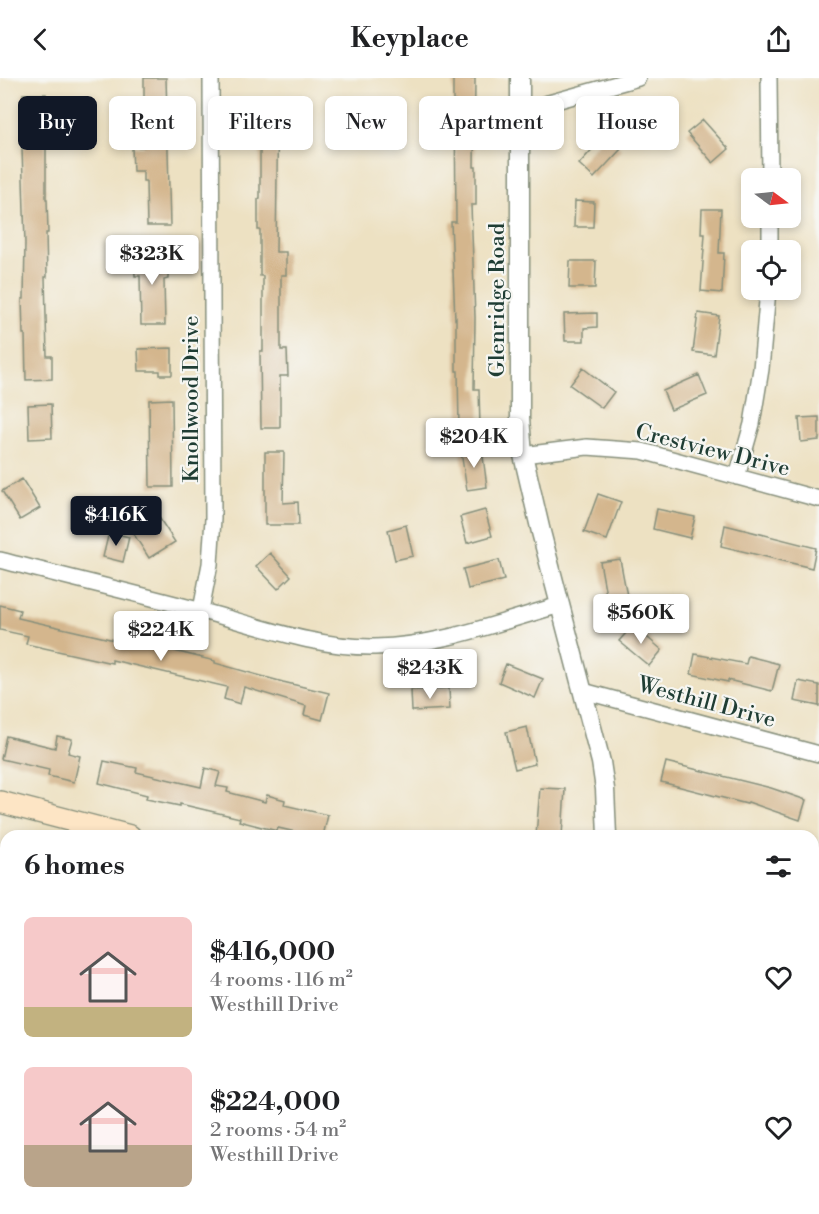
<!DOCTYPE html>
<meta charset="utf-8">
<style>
:root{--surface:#fff;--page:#f2f2f2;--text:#202124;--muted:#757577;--accent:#111827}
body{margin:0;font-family:"Libre Bodoni",serif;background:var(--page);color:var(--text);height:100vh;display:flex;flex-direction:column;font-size:22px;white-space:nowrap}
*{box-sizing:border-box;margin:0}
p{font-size:20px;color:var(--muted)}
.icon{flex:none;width:33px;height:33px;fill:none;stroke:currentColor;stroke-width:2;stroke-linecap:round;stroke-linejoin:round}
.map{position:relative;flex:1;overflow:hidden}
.sheet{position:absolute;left:0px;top:752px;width:819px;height:386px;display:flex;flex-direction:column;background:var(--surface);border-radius:18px 18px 0 0;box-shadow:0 3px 9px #0003}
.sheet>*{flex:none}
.banner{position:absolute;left:18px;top:18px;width:783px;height:54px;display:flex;gap:12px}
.needle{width:39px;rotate:105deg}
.buttons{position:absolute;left:741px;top:90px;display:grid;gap:12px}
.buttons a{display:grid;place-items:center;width:60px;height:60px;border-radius:9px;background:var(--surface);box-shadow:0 3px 9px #0003;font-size:30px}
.price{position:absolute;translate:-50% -51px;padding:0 14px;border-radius:6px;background:#fff;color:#222;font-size:20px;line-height:39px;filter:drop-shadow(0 2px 3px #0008)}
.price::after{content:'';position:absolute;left:50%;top:36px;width:18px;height:14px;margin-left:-9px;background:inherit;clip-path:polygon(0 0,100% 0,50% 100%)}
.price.selected{background:var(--accent);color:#fff}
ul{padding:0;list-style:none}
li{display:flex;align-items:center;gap:18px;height:150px;padding:0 24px}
li span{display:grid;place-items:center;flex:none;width:168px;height:120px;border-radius:9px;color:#555}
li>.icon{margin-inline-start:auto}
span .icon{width:72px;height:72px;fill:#fffc;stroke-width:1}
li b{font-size:26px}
h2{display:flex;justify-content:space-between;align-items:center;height:72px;padding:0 24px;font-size:26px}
.chip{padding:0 21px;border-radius:9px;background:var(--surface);box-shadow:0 3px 9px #0003;font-size:21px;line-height:54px}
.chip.selected{background:var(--accent);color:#fff}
header{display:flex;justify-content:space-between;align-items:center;height:78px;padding:0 24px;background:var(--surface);font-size:27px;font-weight:700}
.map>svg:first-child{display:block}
.building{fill:#d4b68d}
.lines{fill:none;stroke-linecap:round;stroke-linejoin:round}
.minor-casing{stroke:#868f7b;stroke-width:18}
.tertiary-casing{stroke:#868f7b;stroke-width:21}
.secondary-casing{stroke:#868f7b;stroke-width:24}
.minor{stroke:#fff;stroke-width:15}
.tertiary{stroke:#fff;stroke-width:18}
.secondary{stroke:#fde5c5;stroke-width:21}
.labels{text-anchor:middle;stroke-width:4.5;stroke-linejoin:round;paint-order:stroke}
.street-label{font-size:22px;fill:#1f3d34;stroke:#f6f6f2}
</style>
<header><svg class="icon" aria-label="back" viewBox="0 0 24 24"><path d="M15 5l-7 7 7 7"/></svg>Keyplace<svg class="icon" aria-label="share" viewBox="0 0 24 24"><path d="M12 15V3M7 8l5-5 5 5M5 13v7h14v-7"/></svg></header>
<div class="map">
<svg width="819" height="1136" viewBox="0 0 819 1136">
<rect width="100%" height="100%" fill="#f6f6f2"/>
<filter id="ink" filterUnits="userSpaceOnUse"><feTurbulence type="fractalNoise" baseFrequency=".0167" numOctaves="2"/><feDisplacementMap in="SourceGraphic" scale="12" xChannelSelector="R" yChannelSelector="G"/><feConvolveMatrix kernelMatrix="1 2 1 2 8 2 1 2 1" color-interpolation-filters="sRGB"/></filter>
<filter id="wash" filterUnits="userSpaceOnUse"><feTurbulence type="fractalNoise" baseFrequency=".008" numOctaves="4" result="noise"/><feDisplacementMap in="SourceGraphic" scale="24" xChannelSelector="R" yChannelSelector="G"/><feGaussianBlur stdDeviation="1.35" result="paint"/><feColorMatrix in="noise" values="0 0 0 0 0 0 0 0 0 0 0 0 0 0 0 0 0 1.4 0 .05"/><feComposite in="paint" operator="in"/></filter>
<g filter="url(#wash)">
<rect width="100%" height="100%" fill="#ede1c2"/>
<g id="blocks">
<path class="building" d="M 144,0 L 166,0 L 170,148 L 147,148 L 146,103 L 143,103 L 143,93 L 133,93 L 132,69 L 144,69 Z
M 453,0 L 475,0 L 474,89 L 476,89 L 476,127 L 471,127 L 475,240 L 474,311 L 479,311 L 480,349 L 459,349 L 458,293 L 456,293 L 456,240 L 455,241 L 451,144 L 456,144 L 455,23 L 453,23 Z
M 23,16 L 46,16 L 46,121 L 47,121 L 48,155 L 46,155 L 47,199 L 45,199 L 47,278 L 52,278 L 52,301 L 26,302 L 25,256 L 23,256 L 22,221 L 24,221 L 25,165 L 22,70 L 24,70 Z
M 260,20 L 278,20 L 276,174 L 286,174 L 286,197 L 281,197 L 281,272 L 287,272 L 288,298 L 280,298 L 280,350 L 261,350 L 260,273 L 263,273 L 263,198 L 260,198 L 260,152 L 258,152 L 258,121 L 260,120 Z
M 703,42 L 729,71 L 713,85 L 687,55 Z
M 605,57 L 621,71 L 594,100 L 579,86 Z
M 575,123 L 594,124 L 593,149 L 574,149 Z
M 702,131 L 721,131 L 719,175 L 724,175 L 722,215 L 701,213 L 705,156 L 701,156 Z
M 134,175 L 168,175 L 168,201 L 164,202 L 165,247 L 141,247 L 140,198 L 135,198 Z
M 570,183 L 596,183 L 595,210 L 569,210 Z
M 597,235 L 597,249 L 584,250 L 584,263 L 565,263 L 564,236 Z
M 698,235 L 719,238 L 714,277 L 693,274 Z
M 172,270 L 172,297 L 160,297 L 160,293 L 139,293 L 138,271 Z
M 583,290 L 614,314 L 602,330 L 570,307 Z
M 699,297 L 707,317 L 671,332 L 663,313 Z
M 172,321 L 173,409 L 150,409 L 149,322 Z
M 51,326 L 52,360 L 29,361 L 28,327 Z
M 819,339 L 819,362 L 801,364 L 799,340 Z
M 482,371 L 487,409 L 467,412 L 461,374 Z
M 265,374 L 284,374 L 283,425 L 298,424 L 299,447 L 265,447 Z
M 22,401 L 40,430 L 20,442 L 2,413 Z
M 598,416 L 621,424 L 607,462 L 584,454 Z
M 657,431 L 695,439 L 690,460 L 653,451 Z
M 485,432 L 492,458 L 467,465 L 460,439 Z
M 156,435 L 175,464 L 149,480 L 131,452 Z
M 406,447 L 413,478 L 395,482 L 388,452 Z
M 725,447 L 816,470 L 812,490 L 721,468 Z
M 109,454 L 129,459 L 123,484 L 103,479 Z
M 270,475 L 291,498 L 278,511 L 256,488 Z
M 620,481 L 627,518 L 607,522 L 600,484 Z
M 499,482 L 504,502 L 468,511 L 463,491 Z
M 0,527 L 20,532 L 18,540 L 132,566 L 133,563 L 166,571 L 215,583 L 215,585 L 283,604 L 329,615 L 322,642 L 304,637 L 306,628 L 244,609 L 240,626 L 224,621 L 227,609 L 112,582 L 112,585 L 26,566 L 28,558 L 0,552 Z
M 633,547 L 662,572 L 649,588 L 619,563 Z
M 695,576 L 746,586 L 748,578 L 779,586 L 772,613 L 728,602 L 728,604 L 691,596 Z
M 506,586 L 543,601 L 535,620 L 499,604 Z
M 798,603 L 819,607 L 819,628 L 794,623 Z
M 449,610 L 450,631 L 412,633 L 411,612 Z
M 527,649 L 535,686 L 515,691 L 506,654 Z
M 6,658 L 55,670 L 57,658 L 72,661 L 68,675 L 80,678 L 74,704 L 48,698 L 49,692 L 1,681 Z
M 104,683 L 137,690 L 136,694 L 201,709 L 205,690 L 220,694 L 216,708 L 228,710 L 227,714 L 265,724 L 267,717 L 285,722 L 284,727 L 328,737 L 323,758 L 313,758 L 278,750 L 277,753 L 239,743 L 240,740 L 180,726 L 180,728 L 146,721 L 147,717 L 99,705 Z
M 666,684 L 771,710 L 806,722 L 800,742 L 748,724 L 747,726 L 661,704 Z
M 540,710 L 565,711 L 562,758 L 536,758 Z"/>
</g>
</g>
<g filter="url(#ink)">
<use href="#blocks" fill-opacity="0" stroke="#868f7b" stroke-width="1.5"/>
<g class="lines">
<g class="minor-casing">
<path id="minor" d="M 769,0 L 770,100
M 520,33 L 638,0
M 770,140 L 770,172
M 523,377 L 587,369 L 642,373 L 819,421
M 737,399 L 752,346 L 761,291 L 768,212
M 0,482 C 67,499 135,515 202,533 C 259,548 316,570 375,569 C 438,568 500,544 560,527
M 201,532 L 210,486 L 213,441 L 211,0
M 583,613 L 819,676
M 0,1004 L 6,1005
M 299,1131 L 299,1136
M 572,1136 L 572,1131"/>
</g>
<g class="tertiary-casing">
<path id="tertiary" d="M 520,0 L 520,340 L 523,377 L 541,454 L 601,684 L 605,711 L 607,758"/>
</g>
<g class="secondary-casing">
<path id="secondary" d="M 0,724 L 130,758
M 813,927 L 819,927"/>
</g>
<use href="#minor" class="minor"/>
<use href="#tertiary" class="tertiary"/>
<use href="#secondary" class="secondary"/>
</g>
</g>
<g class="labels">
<g class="street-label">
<text transform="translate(496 222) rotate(-90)" y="8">Glenridge Road</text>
<text transform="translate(190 321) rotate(-90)" y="8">Knollwood Drive</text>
<text transform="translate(713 371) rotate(14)" y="8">Crestview Drive</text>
<text transform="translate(707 623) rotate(15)" y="8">Westhill Drive</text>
</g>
</g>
</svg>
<div class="buttons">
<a><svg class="needle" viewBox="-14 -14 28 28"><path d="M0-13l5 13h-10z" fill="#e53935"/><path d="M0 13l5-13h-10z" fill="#757577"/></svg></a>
<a><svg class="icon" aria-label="locate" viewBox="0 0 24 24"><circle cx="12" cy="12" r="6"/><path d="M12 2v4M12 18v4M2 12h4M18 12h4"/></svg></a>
</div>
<b class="price" style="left:152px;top:208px">$323K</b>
<b class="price" style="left:474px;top:391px">$204K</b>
<b class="price selected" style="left:116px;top:469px">$416K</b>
<b class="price" style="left:641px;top:567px">$560K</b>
<b class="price" style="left:161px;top:584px">$224K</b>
<b class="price" style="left:430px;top:622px">$243K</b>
<div class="banner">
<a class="chip selected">Buy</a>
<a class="chip">Rent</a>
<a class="chip">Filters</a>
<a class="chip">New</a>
<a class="chip">Apartment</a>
<a class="chip">House</a>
</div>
<section class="sheet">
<h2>6 homes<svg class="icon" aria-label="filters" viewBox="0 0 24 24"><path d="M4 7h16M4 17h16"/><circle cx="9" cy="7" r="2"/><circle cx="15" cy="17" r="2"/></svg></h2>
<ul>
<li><span style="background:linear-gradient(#f6c9c9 75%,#c2b280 0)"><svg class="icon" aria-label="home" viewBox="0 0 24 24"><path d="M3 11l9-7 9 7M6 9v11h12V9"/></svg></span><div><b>$416,000</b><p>4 rooms · 116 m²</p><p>Westhill Drive</p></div><svg class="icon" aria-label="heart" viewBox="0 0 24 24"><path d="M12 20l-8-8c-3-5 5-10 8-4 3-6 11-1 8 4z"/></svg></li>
<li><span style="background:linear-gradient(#f6c9c9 65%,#b9a48a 0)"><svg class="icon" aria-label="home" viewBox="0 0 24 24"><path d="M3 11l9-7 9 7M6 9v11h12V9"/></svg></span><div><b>$224,000</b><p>2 rooms · 54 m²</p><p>Westhill Drive</p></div><svg class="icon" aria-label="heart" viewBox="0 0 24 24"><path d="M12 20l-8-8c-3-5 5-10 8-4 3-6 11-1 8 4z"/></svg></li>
</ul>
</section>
</div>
